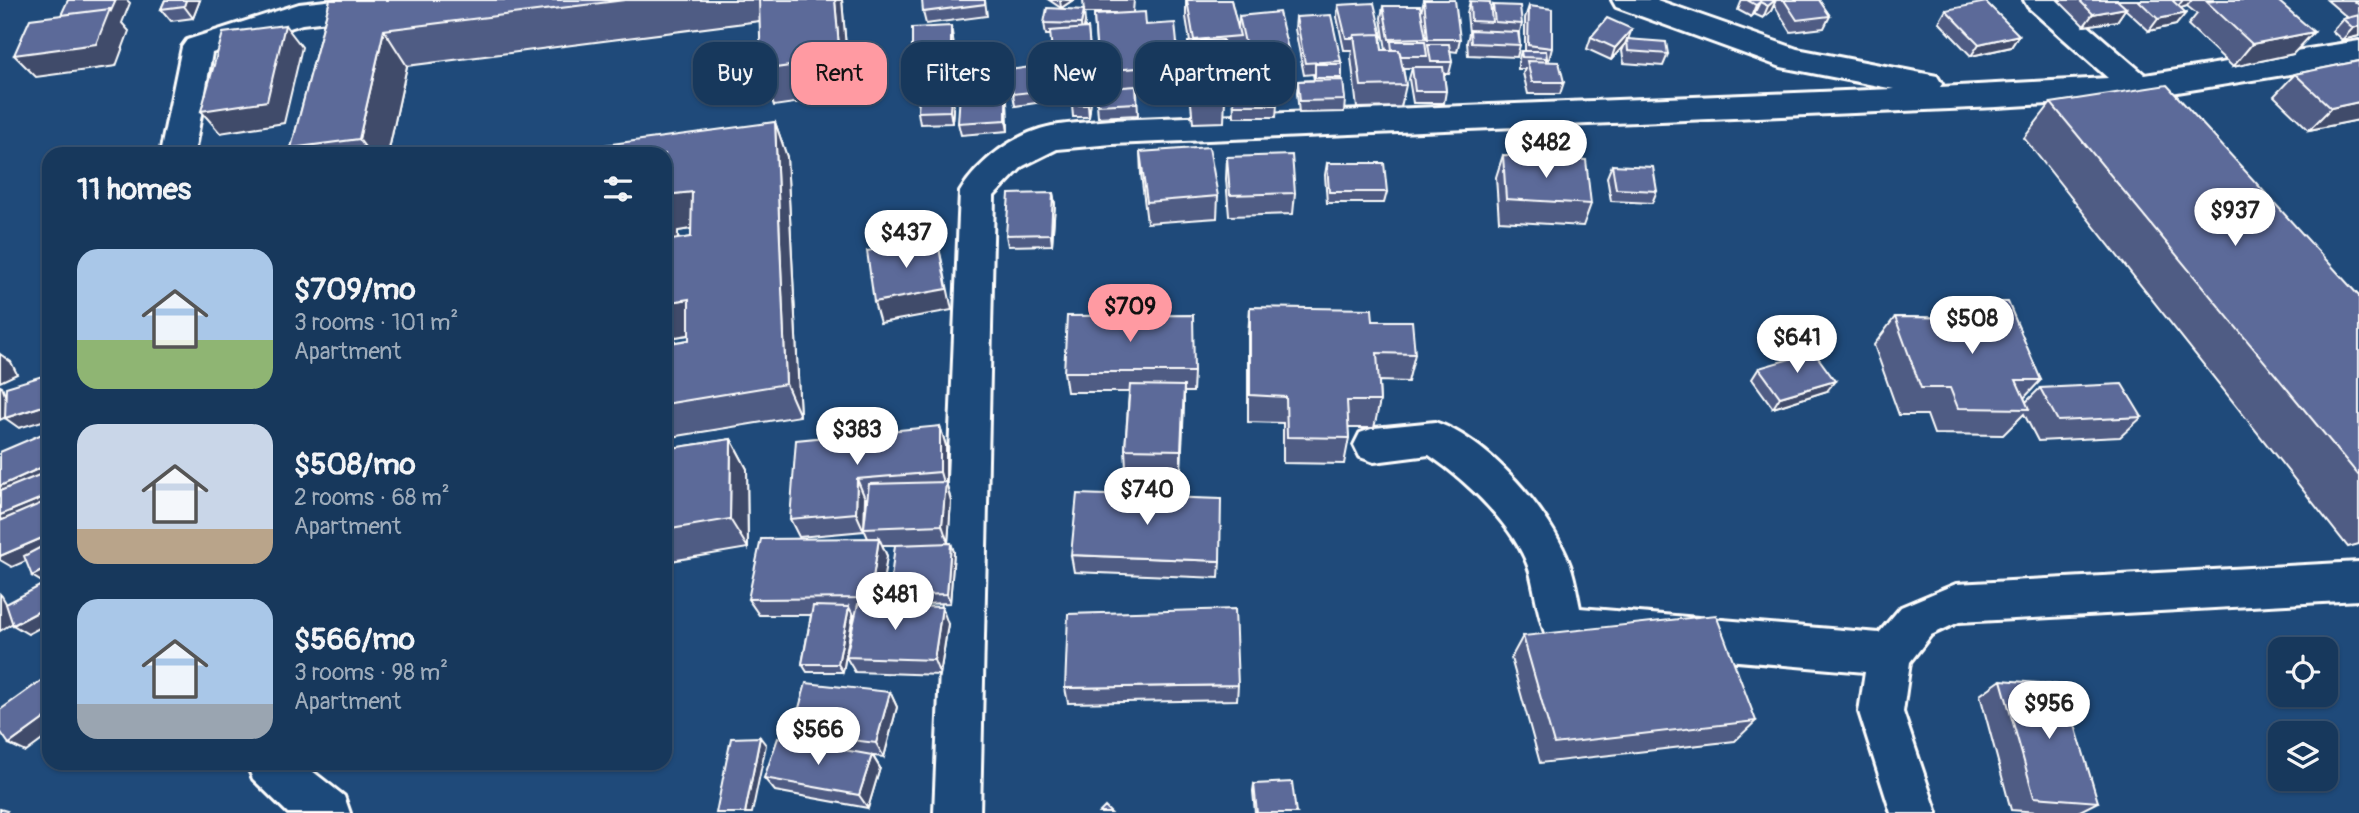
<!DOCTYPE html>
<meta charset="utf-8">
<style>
:root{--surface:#17385c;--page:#244365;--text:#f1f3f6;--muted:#9eacbb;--line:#365272;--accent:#ff9aa2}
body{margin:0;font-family:Pangolin,sans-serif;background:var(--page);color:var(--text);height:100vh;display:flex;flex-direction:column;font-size:26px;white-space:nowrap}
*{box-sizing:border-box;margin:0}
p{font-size:23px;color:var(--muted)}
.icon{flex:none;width:38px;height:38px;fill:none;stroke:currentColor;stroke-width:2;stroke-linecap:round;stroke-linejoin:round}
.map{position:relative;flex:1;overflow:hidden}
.side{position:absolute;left:42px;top:147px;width:630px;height:623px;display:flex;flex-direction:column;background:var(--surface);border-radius:21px;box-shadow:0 2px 5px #0004,0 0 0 2px var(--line)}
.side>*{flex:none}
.top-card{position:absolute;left:693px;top:42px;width:665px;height:63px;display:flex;gap:14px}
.fabs{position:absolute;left:2268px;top:637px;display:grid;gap:14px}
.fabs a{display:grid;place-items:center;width:70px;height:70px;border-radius:14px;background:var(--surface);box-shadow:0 2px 5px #0004,0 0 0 2px var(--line);font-size:35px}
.price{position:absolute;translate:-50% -60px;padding:0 16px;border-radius:24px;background:#fff;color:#222;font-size:23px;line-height:46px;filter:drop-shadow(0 2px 4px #0008)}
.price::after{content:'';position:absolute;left:50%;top:42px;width:21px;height:16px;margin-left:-10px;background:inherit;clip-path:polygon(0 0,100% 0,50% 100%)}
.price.active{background:var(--accent);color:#111}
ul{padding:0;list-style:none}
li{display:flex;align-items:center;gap:21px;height:175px;padding:0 35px}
li span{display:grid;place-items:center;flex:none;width:196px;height:140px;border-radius:21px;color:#555}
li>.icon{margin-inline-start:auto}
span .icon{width:84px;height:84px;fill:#fffc;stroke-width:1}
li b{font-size:30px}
h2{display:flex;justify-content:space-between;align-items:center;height:84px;padding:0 35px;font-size:30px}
.chip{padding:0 24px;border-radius:21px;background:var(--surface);box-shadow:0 2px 5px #0004,0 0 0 2px var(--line);font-size:24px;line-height:63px}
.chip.active{background:var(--accent);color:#111}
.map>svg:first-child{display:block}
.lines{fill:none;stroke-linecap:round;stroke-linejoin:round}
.minor-casing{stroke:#fff;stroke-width:6}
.minor{fill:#1f4a7a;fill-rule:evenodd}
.wall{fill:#4f5c84;stroke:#fff;stroke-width:2;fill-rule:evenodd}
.shaded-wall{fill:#404b6b;stroke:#fff;stroke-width:2}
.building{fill:#5c6b99;stroke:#fff;stroke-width:2}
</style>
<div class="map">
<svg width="2359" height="813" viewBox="0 0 2359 813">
<rect width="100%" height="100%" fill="#1f4a7a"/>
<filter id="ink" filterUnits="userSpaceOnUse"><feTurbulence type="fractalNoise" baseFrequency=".0143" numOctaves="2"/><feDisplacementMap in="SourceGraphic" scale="14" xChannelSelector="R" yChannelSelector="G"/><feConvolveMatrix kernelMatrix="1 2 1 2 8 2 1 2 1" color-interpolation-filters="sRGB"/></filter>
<g filter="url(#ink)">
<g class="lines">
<g class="minor-casing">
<path id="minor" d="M 335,0 L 440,0 L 436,7 L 425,10 L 302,24 L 212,53 L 194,154 L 160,154 L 182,47 L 187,40 L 299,4 Z
M 1612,0 L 1657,0 L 1797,49 L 1937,76 L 1942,84 L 1940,87 L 2108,78 L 2028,7 L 2024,0 L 2058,0 L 2145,75 L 2359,41 L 2359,63 L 2165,94 L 2167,98 L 2162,106 C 2149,110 2142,108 2131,99 L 1997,107 L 1112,144 L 1057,149 L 1023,166 L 994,196 L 980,813 L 934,813 L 960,192 C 978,161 1016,133 1052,126 C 1071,123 1092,122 1112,120 L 1894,89 L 1781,67 L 1616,7 Z
M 1435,422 C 1489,440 1551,512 1570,565 C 1575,579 1577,594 1580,608 L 1879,633 L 1901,607 L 1956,584 L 2359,562 L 2359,600 L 1959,622 L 1931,635 L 1910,662 L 1903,712 L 1937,813 L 1891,813 L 1859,712 L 1865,672 L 1563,646 L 1548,640 C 1538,618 1536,595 1530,572 C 1517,528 1466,480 1429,455 L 1374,462 L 1360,457 L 1354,445 L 1360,433 L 1374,428 Z
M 246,763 L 302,763 L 344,796 L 350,813 L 288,813 L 253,779 Z"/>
</g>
<use href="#minor" class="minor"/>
</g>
<path class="wall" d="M 165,0 L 200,0 L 193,18 L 171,21 L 161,9 Z
M 330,0 L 842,0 L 850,95 L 774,106 L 761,70 L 760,21 L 407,66 L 388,154 L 296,154 L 291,148 Z
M 985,0 L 987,16 L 926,24 L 923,12 Z
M 1049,0 L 1073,0 L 1061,8 Z
M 1083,0 L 1134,0 L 1133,12 L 1146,25 L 1179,63 L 1179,85 L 1151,87 L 1151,90 L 1137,91 L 1138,115 L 1098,117 L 1096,89 L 1099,89 L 1094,15 L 1116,13 L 1084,13 Z
M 1186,0 L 1231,0 L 1238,29 L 1239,16 L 1290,57 L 1288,79 L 1266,81 L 1277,105 L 1276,117 L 1234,117 L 1233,86 L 1224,86 L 1225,99 L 1224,122 L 1193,123 L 1187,64 L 1188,42 L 1190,42 L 1186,17 ZM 1244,67 L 1245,71 L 1248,82 L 1243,82 Z
M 1424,0 L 1460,39 L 1457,52 L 1450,51 L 1452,62 L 1449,74 L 1444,74 L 1446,91 L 1444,103 L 1413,103 L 1409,79 L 1412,68 L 1403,68 L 1406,85 L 1401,107 L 1357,108 L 1351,57 L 1352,50 L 1344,50 L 1337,17 L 1338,5 L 1382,36 L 1381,42 L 1382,50 L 1386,50 L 1381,18 L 1383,6 L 1421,12 Z
M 1742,0 L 1819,0 L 1830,16 L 1824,28 L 1791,32 L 1774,5 L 1771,11 L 1763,18 L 1754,14 L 1751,17 L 1738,10 Z
M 2058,0 L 2277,0 L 2293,54 L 2233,67 L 2188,25 L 2197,14 L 2187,6 L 2180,8 L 2176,25 L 2149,31 L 2125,9 L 2117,21 L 2084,26 Z
M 2327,0 L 2359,0 L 2359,36 L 2342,40 L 2332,31 L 2343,19 L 2348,18 Z
M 1470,1 L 1491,14 L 1493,5 L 1522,24 L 1519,35 L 1520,45 L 1517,57 L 1468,55 L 1467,42 L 1469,33 L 1467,13 Z
M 1529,6 L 1552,48 L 1549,60 L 1546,59 L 1546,62 L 1564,82 L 1560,94 L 1528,94 L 1523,73 L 1525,69 L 1518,69 L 1518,63 L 1521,51 L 1525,51 L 1525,18 Z
M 1946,10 L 2019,35 L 2011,47 L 1971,56 L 1939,22 Z
M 1296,17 L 1341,61 L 1342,80 L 1345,100 L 1344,112 L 1299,113 L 1297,93 L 1298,81 L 1314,80 L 1313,74 L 1304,75 L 1295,29 Z
M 1085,22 L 1083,28 L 1088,28 L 1093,84 L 1055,86 L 1051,35 L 1046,35 L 1044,23 Z
M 1591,37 L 1628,39 L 1668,54 L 1663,66 L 1624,63 L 1622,51 L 1625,44 L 1611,60 L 1587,49 Z
M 953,38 L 954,55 L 956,67 L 952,123 L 920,124 L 918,112 L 922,64 L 915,65 L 912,53 Z
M 2359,61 L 2359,120 L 2309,130 L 2274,96 L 2295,74 Z
M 1005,65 L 1004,90 L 1006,90 L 1007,102 L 1008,131 L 961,135 L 958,123 L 971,92 L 969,85 Z
M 1009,70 L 1049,90 L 1050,101 L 1015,106 Z
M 1091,101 L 1089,117 L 1073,117 L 1072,105 Z
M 2051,103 L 2359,296 L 2359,544 L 2348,547 L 2024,138 Z
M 775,122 L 787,157 L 800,416 L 665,438 L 665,154 ZM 691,229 L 691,237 L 678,239 L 678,231 ZM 689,335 L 689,340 L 675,342 L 675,337 Z
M 1140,152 L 1218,196 L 1217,218 L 1147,223 L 1141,174 Z
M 1503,155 L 1591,204 L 1583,226 L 1499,221 L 1496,177 Z
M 1227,157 L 1295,193 L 1293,214 L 1229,216 L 1226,179 Z
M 1327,163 L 1387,192 L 1384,203 L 1327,203 L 1325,175 Z
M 1612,165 L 1657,191 L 1652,203 L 1611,201 L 1607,177 Z
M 1053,193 L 1055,204 L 1052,245 L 1008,246 L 1006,235 Z
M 1975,302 L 2041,380 L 2024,398 L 2026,402 L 2040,388 L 2142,417 L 2120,437 L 2038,441 L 2024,414 L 2003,435 L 1934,434 L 1927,415 L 1899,415 L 1874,345 L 1895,317 L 1962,318 Z
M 1250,307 L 1373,321 L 1415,354 L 1408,382 L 1379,381 L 1380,401 L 1374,428 L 1348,428 L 1349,438 L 1344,464 L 1283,463 L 1283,423 L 1248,422 L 1248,335 Z
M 1759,368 L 1827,391 L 1773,408 L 1752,379 Z
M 1064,372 L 1194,372 L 1193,392 L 1184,392 L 1181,469 L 1126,468 L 1125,449 L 1129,392 L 1067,392 Z
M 940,426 L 946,446 L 946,482 L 951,501 L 948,543 L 951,543 L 954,552 L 950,603 L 893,605 L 889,596 L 903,545 L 882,545 L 887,556 L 879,605 L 948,624 L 940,675 L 855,672 L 846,657 L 855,615 L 853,615 L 843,672 L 807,672 L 802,664 L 811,615 L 759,615 L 748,599 L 868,538 L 864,529 L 864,531 L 799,537 L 790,519 ZM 865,498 L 867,498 L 864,522 Z
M 731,439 L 747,469 L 748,548 L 665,562 L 665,449 Z
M 1071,555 L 1220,561 L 1219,578 L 1074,572 Z
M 1523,636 L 1756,721 L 1735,741 L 1540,763 L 1511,658 Z
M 2001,680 L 2098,802 L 2076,813 L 2053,813 L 2011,810 L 1980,695 Z
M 1238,685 L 1237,700 L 1068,703 L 1065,688 Z
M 890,692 L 897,707 L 884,757 L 873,756 L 880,768 L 868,808 L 775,791 L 764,778 L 798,742 L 792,733 Z
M 1254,784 L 1296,813 L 1255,813 L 1253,791 Z"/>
<path class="shaded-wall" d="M 116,0 L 127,0 L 130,3 L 122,23 L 129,31 L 116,66 L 36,77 L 14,55 L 110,9 Z
M 186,0 L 200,0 L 193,18 L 184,6 Z
M 835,0 L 842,0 L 850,95 L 840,59 Z
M 1060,0 L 1073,0 L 1061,8 Z
M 1775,0 L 1776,0 L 1771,11 L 1763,18 L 1768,6 Z
M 2183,0 L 2192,0 L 2187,6 L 2175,10 Z
M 1760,2 L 1754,14 L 1751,17 L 1756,5 Z
M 2126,8 L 2117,21 L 2084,26 L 2093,14 Z
M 1084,10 L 1085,22 L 1082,37 L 1081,24 Z
M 2186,13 L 2176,25 L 2149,31 L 2158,19 Z
M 285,25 L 302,47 L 284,123 L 220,133 L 201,111 Z
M 951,26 L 953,38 L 954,57 L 954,55 L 956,67 L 952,123 L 950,111 L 953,60 L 951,50 Z
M 2359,26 L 2359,36 L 2342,40 L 2353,28 Z
M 1632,29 L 1627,42 L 1627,39 L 1625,44 L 1611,60 L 1615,48 Z
M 384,30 L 407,66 L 388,154 L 370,154 L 359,139 Z
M 2314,32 L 2293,54 L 2233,67 L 2252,44 Z
M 2019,35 L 2011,47 L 1971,56 L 1979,44 Z
M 1003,53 L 1005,65 L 1004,95 L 1002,84 Z
M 1090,89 L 1091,101 L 1089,117 L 1088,105 Z
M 1006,90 L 1007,102 L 1008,131 L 1006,120 Z
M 2359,102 L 2359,120 L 2309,130 L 2331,108 Z
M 775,122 L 787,157 L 800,416 L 786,384 Z
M 692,192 L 707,226 L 678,231 L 677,276 L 665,251 L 665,195 Z
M 1053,193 L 1055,204 L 1052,245 L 1051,234 Z
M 937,238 L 952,310 L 880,323 L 874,302 Z
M 689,299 L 706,332 L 675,337 L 674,378 L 665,362 L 665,303 Z
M 0,354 L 11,362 L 17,374 L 0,382 Z
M 1835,381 L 1827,391 L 1773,408 L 1780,397 Z
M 0,386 L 2,387 L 12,414 L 0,420 Z
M 1184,386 L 1184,406 L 1181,469 L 1181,450 Z
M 49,404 L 49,419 L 19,428 L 5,418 Z
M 940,426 L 946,446 L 946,485 L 946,482 L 951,501 L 948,543 L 942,525 L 945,489 L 940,472 Z
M 731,439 L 747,469 L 748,548 L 730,519 Z
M 49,464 L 49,481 L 12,497 L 0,489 L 0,486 Z
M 857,479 L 865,498 L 864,531 L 856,513 Z
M 49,495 L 49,510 L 12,526 L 0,518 L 0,515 Z
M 49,535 L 49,551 L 12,567 L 0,560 L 0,556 Z
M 879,538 L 887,556 L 878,615 L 870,598 Z
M 951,543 L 954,552 L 950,603 L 947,594 Z
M 49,567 L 49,584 L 47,585 L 32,576 Z
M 0,594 L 2,596 L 16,621 L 0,631 Z
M 49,606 L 49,623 L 28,634 L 13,625 Z
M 849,607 L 853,615 L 843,672 L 838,664 Z
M 942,607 L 948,624 L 940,675 L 934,660 Z
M 890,692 L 897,707 L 884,757 L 876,743 Z
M 49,715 L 49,735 L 26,752 L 9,744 Z
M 760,737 L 766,745 L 752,813 L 745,813 Z
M 872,755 L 880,768 L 868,808 L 859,795 Z"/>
<path class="building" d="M 68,0 L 116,0 L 111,11 L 110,9 L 61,15 Z
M 165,0 L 186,0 L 184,6 L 161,9 Z
M 330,0 L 625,0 L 384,30 L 359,139 L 291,148 Z
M 759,0 L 835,0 L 840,59 L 761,70 Z
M 922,0 L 985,0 L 985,4 L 923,12 Z
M 1187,0 L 1231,0 L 1240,36 L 1194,40 Z
M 1424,0 L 1455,0 L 1460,39 L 1428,39 Z
M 1747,0 L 1775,0 L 1768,6 L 1760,2 L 1756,5 Z
M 1784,0 L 1819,0 L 1830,16 L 1797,20 Z
M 2079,0 L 2117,0 L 2126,8 L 2093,14 Z
M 2138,0 L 2172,0 L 2186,13 L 2158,19 Z
M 2219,0 L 2277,0 L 2314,32 L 2252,44 L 2207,2 Z
M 2353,0 L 2359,0 L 2359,5 Z
M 1470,1 L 1490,2 L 1492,22 L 1471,21 Z
M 1986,2 L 2019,35 L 1979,44 L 1946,10 Z
M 1374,3 L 1382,36 L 1380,36 L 1380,34 L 1354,35 L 1353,38 L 1346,38 L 1338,5 Z
M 1493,5 L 1520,6 L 1522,24 L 1495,22 Z
M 1383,6 L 1420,6 L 1426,38 L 1389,39 Z
M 1529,6 L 1552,9 L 1552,48 L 1528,45 Z
M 1047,8 L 1084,10 L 1081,24 L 1044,23 Z
M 110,9 L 96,44 L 14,55 L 30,19 Z
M 1145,12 L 1146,25 L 1175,23 L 1179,63 L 1150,64 L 1151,67 L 1098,71 L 1094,15 Z
M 1279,12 L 1290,57 L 1249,61 L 1239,16 Z
M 1331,15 L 1341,61 L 1305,63 L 1296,17 Z
M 2359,15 L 2359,26 L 2353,28 L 2343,19 Z
M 1607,18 L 1632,29 L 1615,48 L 1591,37 Z
M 285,25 L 267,101 L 201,111 L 223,33 Z
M 951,26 L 951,50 L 912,53 L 912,28 Z
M 1088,28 L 1092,72 L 1054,74 L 1050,31 Z
M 1470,30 L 1518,32 L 1520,45 L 1471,43 Z
M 1380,34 L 1382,50 L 1399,50 L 1406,85 L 1361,86 L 1354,35 Z
M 1627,39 L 1666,42 L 1668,54 L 1628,51 Z
M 1223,40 L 1224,47 L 1242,46 L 1244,63 L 1221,64 L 1225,99 L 1193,101 L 1188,42 Z
M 1391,41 L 1425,41 L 1427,56 L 1401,56 L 1399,50 L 1392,50 Z
M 1428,44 L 1449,44 L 1452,62 L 1431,62 Z
M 1521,51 L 1546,51 L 1547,58 L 1522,57 Z
M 1003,53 L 1002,84 L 969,85 L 971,54 Z
M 954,55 L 950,111 L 918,112 L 922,57 Z
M 1527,61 L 1559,62 L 1564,82 L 1532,82 Z
M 2359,61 L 2359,102 L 2331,108 L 2295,74 Z
M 1315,64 L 1342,64 L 1342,78 L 1315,78 Z
M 1044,65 L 1049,90 L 1013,94 L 1009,70 Z
M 1412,67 L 1443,67 L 1446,91 L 1415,91 Z
M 1343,80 L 1345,100 L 1300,101 L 1298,81 Z
M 1276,81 L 1277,105 L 1234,105 L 1233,82 Z
M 2167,85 L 2359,296 L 2359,476 L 2051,103 Z
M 1136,86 L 1137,103 L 1097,105 L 1096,89 Z
M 1074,89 L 1090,89 L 1088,105 L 1072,105 Z
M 1006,90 L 1006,120 L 958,123 L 960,93 Z
M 775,122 L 786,384 L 665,404 L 665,344 L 689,340 L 689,299 L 665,303 L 665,241 L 691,237 L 692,192 L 665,195 L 665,154 L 537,154 Z
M 1209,147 L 1218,196 L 1147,202 L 1140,152 Z
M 1292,155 L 1295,193 L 1230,195 L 1227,157 Z
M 1503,155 L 1586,160 L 1591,204 L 1506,199 Z
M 1327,163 L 1384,163 L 1387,192 L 1329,192 Z
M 1612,165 L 1653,167 L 1657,191 L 1616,189 Z
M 1053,193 L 1051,234 L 1006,235 L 1009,194 Z
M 937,238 L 947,289 L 874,302 L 867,251 Z
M 1975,302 L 2008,302 L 2041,380 L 2016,380 L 2029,409 L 1958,408 L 1950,388 L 1921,388 L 1895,317 L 1981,318 Z
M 1250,307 L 1372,309 L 1373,321 L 1412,321 L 1415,354 L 1377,353 L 1380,401 L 1347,401 L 1349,438 L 1287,437 L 1286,397 L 1250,395 Z
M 1193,315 L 1194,372 L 1064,372 L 1067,316 Z
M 1814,352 L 1835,381 L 1780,397 L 1759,368 Z
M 49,374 L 49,404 L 5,418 L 6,387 Z
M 2122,384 L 2142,417 L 2058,421 L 2040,388 Z
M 1130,385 L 1184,386 L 1181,450 L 1125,449 Z
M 940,426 L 940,472 L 857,479 L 856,513 L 790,519 L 796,440 Z
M 49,431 L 49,464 L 0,486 L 0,452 Z
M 731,439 L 730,519 L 665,530 L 665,449 Z
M 49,471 L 49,495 L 0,515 L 0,491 Z
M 946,482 L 942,525 L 864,528 L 869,484 Z
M 1077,494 L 1221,499 L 1220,561 L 1071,555 Z
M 49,500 L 49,535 L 0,556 L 0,521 Z
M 879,538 L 870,598 L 748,599 L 761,539 Z
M 49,543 L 49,567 L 32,576 L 24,556 Z
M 951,543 L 947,594 L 889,596 L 895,545 Z
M 49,581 L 49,606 L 13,625 L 6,604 Z
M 858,604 L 942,607 L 934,660 L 846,657 Z
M 813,606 L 849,607 L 838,664 L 802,664 Z
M 1235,609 L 1238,685 L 1065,688 L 1068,614 Z
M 1716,615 L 1756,721 L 1554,744 L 1523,636 Z
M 49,675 L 49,715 L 9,744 L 0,731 L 0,710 Z
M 2001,680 L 2063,685 L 2098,802 L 2034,797 Z
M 806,683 L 890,692 L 876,743 L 792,733 Z
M 760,737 L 745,813 L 716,813 L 731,738 Z
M 778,738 L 872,755 L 859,795 L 764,778 Z
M 1292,782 L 1296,813 L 1257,813 L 1254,784 Z
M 1105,807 L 1111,813 L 1099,813 Z
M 0,809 L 7,811 L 5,813 L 0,813 Z"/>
</g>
</svg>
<div class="fabs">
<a><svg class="icon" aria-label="locate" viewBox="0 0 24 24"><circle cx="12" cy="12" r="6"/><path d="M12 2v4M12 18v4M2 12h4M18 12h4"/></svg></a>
<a><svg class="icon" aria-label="layers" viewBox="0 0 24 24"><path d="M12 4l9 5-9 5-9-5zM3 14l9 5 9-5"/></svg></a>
</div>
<b class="price" style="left:1546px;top:180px">$482</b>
<b class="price" style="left:2235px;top:248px">$937</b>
<b class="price" style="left:906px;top:270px">$437</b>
<b class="price active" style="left:1130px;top:344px">$709</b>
<b class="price" style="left:1972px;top:356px">$508</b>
<b class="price" style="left:1797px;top:375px">$641</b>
<b class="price" style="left:857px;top:467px">$383</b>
<b class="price" style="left:1147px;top:527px">$740</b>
<b class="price" style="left:895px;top:632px">$481</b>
<b class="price" style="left:2049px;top:741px">$956</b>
<b class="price" style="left:818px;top:767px">$566</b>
<div class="top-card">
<a class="chip">Buy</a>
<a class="chip active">Rent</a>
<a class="chip">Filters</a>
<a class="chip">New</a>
<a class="chip">Apartment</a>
</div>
<section class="side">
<h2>11 homes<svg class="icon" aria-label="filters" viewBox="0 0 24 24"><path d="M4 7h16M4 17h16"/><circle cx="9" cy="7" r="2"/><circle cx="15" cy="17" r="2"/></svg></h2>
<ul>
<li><span style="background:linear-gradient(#a9c7e8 65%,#8fb573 0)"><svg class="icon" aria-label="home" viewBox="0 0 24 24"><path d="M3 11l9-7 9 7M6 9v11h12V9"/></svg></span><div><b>$709/mo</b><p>3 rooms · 101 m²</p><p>Apartment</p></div></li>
<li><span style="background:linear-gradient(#c9d6e8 75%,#b9a48a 0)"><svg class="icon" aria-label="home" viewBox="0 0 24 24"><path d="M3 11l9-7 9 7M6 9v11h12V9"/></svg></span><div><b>$508/mo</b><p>2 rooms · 68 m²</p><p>Apartment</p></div></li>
<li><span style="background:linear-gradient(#a9c7e8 75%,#9aa5b1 0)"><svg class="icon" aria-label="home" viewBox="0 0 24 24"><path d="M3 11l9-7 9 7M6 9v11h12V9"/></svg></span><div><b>$566/mo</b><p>3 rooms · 98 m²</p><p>Apartment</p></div></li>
</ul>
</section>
</div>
